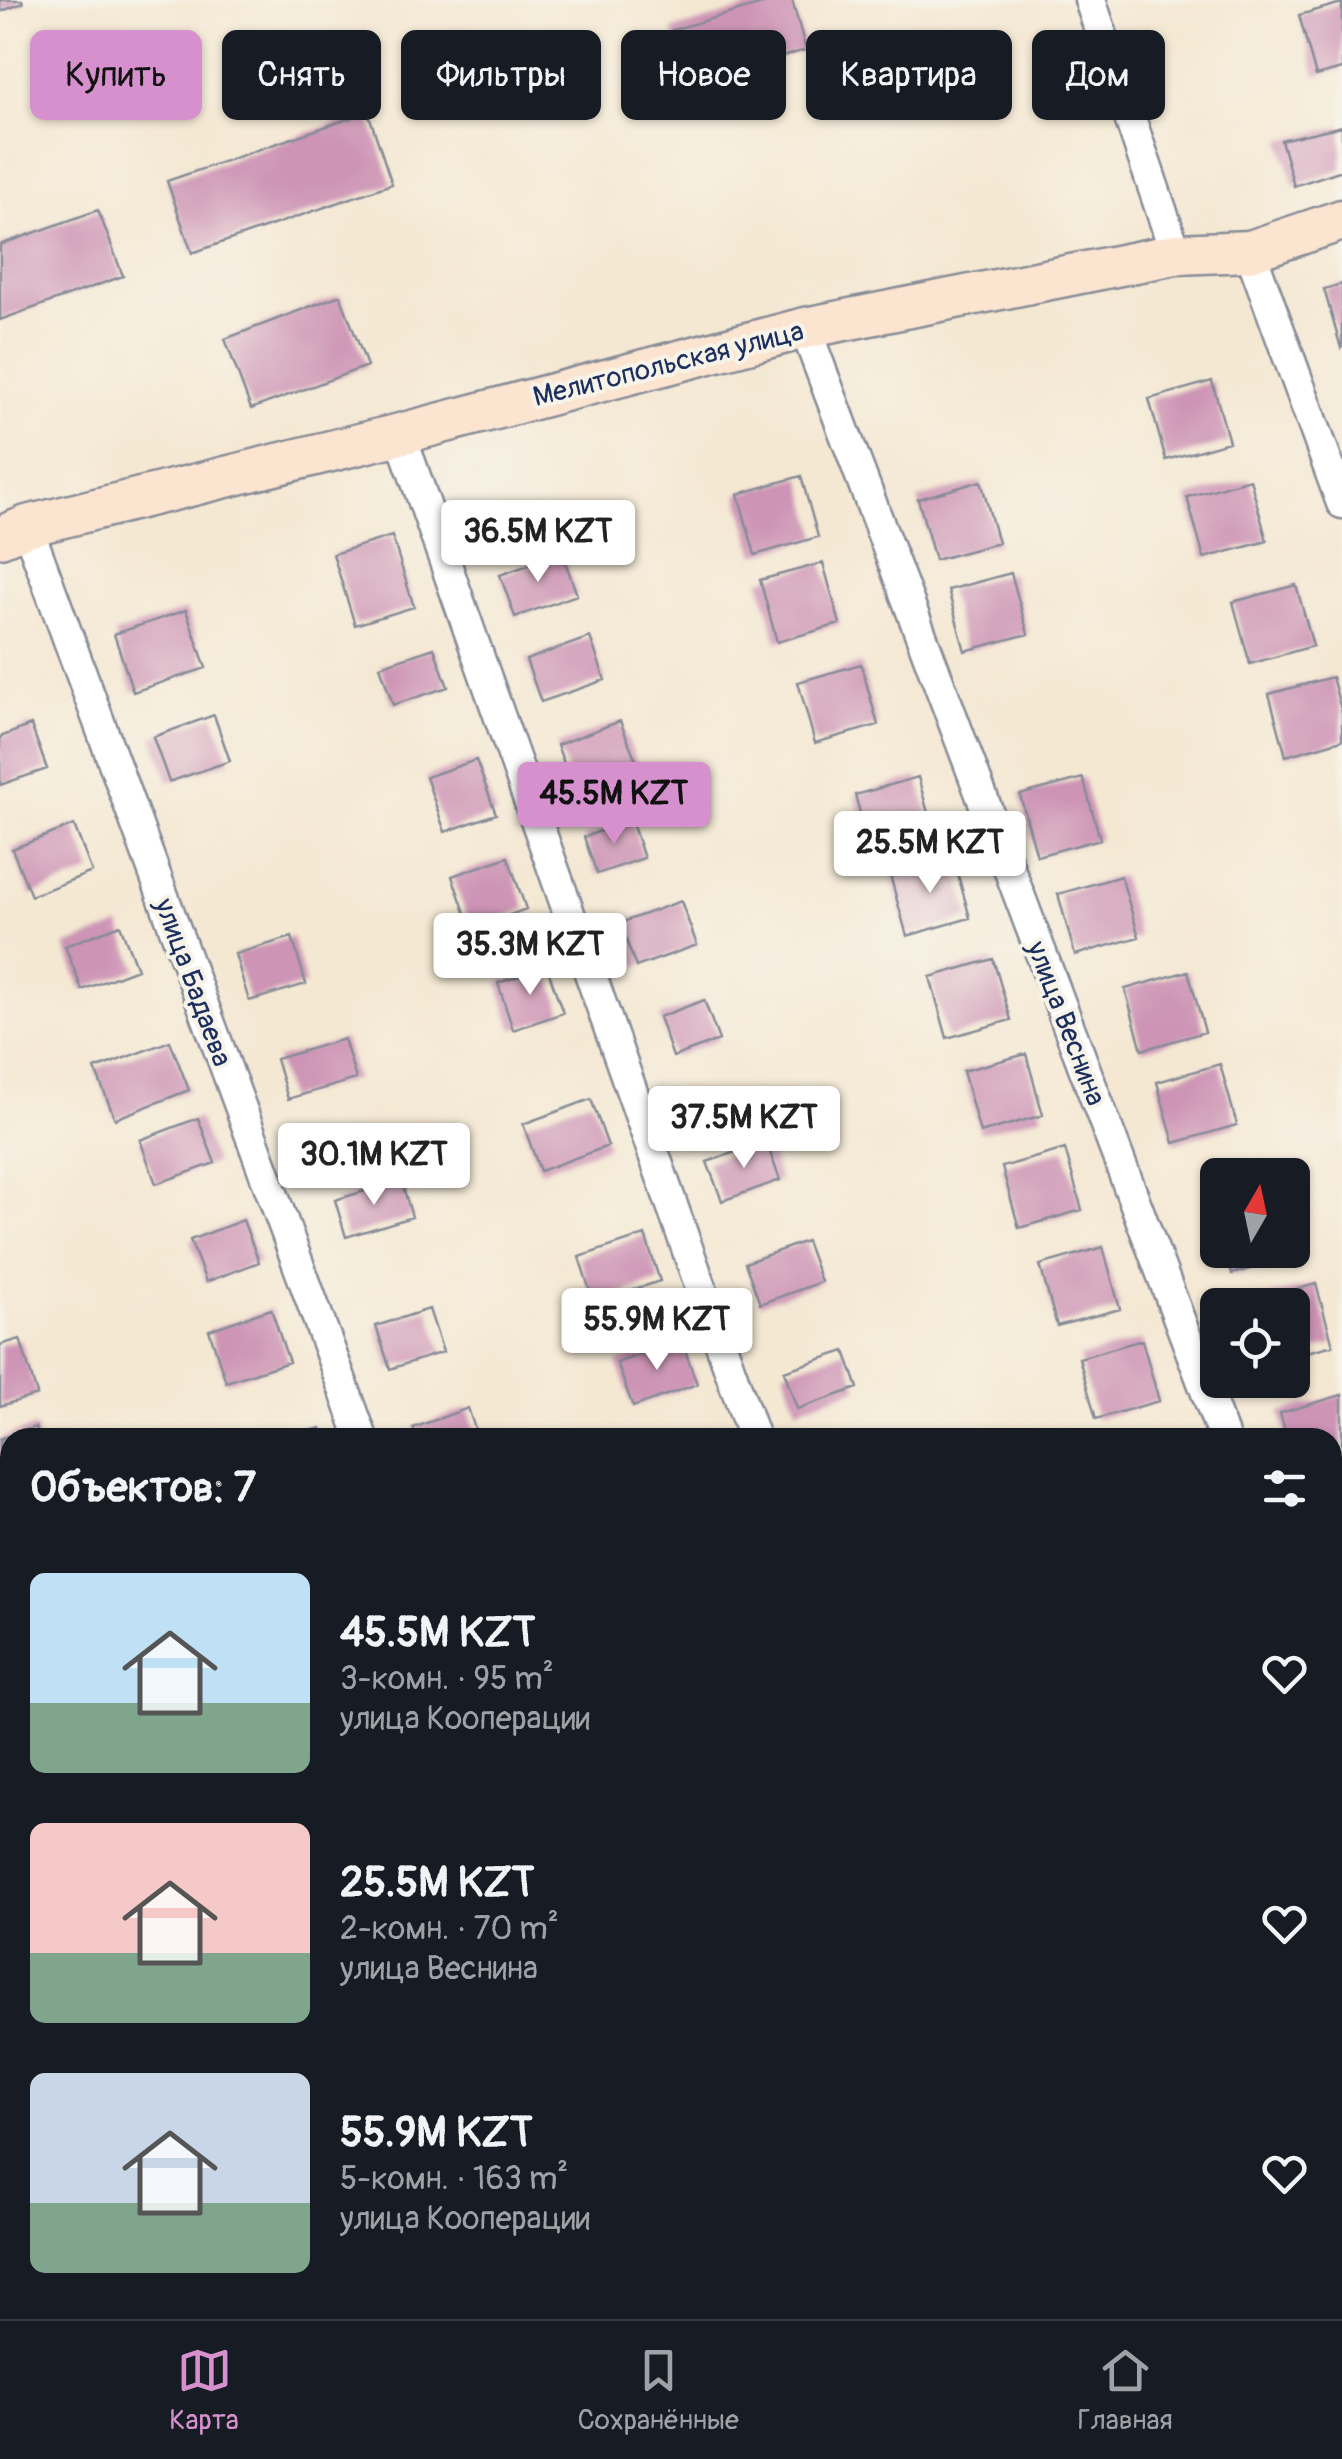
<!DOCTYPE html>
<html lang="ru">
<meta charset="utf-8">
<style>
:root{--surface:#171b24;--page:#242831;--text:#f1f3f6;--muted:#9ea1a6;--line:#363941;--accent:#d690ce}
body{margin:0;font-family:Pangolin,sans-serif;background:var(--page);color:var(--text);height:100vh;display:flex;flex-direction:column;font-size:38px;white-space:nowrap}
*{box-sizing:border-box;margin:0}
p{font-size:32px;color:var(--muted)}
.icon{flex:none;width:55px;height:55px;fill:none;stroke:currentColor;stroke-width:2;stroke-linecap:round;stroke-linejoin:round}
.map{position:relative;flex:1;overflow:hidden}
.side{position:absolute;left:0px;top:1428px;width:1342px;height:892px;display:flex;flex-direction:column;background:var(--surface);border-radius:30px 30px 0 0;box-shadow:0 2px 8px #0004}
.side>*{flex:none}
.guide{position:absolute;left:30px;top:30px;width:1282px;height:90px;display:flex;gap:20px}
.needle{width:65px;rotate:9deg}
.tools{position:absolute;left:1200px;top:1158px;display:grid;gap:20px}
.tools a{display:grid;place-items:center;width:110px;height:110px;border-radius:15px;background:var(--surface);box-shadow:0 2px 8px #0004;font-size:50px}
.price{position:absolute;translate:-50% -85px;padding:0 22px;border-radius:10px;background:#fff;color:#222;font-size:32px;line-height:65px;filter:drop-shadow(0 2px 5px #0008)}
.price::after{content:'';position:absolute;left:50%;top:60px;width:30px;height:22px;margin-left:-15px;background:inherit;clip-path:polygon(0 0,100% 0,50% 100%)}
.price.current{background:var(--accent);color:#111}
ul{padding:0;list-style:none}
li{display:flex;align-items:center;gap:30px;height:250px;padding:0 30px}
li span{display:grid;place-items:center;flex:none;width:280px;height:200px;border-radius:15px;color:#555}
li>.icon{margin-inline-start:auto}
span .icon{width:120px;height:120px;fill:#fffc;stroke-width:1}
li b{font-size:42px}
h2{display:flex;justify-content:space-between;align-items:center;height:120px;padding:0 30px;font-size:42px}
.pill{padding:0 35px;border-radius:15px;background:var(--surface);box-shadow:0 2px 8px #0004;font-size:35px;line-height:90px}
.pill.current{background:var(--accent);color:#111}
.menu{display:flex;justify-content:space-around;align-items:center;height:140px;border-top:2px solid var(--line);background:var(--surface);font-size:28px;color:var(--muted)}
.menu a{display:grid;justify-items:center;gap:5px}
.menu .current{color:var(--accent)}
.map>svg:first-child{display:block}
.building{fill:#cd94b5}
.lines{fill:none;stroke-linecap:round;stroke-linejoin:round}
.street-casing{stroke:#888c98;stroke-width:35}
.secondary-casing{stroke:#888c98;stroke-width:45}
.street{stroke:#fff;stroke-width:30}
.secondary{stroke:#fce5d0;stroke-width:40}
.labels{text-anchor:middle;stroke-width:8;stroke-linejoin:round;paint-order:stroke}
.street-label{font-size:28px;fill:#1b2f5e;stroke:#f7f3e8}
</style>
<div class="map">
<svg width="1342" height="2319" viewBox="0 0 1342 2319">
<rect width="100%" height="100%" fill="#f7f3e8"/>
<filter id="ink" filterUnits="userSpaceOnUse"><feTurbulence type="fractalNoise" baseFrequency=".01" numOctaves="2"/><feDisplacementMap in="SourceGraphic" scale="20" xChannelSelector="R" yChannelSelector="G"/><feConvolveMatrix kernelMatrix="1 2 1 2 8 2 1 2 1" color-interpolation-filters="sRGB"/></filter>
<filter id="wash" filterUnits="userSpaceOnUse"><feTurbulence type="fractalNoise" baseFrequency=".0048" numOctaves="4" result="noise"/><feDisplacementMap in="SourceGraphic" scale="40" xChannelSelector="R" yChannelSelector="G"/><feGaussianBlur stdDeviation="2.25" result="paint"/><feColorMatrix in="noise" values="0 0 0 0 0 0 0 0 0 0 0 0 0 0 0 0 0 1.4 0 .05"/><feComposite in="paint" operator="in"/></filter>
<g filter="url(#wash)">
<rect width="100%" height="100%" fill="#f4e8d3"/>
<g id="blocks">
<path class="building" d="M 0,0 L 22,0 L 23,3 L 0,12 Z
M 776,0 L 792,0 L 806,50 L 687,84 L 672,30 Z
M 1342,3 L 1342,69 L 1316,76 L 1299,15 Z
M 368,112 L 392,184 L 192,253 L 167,181 Z
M 1342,126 L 1342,170 L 1294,186 L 1281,140 Z
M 98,210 L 123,276 L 0,320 L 0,245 Z
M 1342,284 L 1342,347 L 1341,348 L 1324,289 Z
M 340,295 L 367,366 L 251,409 L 225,339 Z
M 1212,381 L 1229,442 L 1166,460 L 1149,399 Z
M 801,476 L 818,537 L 755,555 L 738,494 Z
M 1250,479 L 1267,541 L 1204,558 L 1187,497 Z
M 981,481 L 998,543 L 935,560 L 918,499 Z
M 392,536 L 414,607 L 355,625 L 333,554 Z
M 562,553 L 577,595 L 515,617 L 500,575 Z
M 823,563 L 840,624 L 777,642 L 760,580 Z
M 1011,573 L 1028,634 L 965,651 L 948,590 Z
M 1296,585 L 1313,646 L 1250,664 L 1233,602 Z
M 186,610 L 206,668 L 133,692 L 114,634 Z
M 590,637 L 605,680 L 541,702 L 526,660 Z
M 434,648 L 448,687 L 393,705 L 380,666 Z
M 861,664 L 878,725 L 815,743 L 798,682 Z
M 1332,677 L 1342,713 L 1342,740 L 1286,756 L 1269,694 Z
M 214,715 L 230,761 L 169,782 L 153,737 Z
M 620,721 L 639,768 L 575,792 L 557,745 Z
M 31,725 L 47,769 L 0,785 L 0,737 Z
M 476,760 L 496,814 L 445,832 L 426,777 Z
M 918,777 L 935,838 L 872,856 L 855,795 Z
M 1083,778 L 1100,839 L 1037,856 L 1020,795 Z
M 631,820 L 644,858 L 597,874 L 584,837 Z
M 74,825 L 92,872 L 31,896 L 12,849 Z
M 508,857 L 526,909 L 471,929 L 452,876 Z
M 953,857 L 970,918 L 907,936 L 890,875 Z
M 1121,876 L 1139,937 L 1075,955 L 1058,894 Z
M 681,901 L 697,945 L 636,967 L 620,923 Z
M 120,925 L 137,969 L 82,990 L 65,946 Z
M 292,937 L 306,984 L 249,1001 L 235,954 Z
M 993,959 L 1011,1020 L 947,1038 L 930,977 Z
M 547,967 L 563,1013 L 513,1030 L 498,983 Z
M 1188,971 L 1205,1032 L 1142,1050 L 1125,989 Z
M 704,1000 L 719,1040 L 673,1057 L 659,1017 Z
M 344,1039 L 356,1079 L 288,1099 L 276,1059 Z
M 170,1041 L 189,1090 L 115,1119 L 95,1069 Z
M 1026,1054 L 1043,1115 L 980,1133 L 963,1071 Z
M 1220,1064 L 1237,1125 L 1174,1143 L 1157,1082 Z
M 591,1099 L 608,1146 L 540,1171 L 523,1124 Z
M 198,1118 L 215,1163 L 156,1184 L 140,1140 Z
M 766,1141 L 780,1180 L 722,1201 L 707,1162 Z
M 1065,1149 L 1082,1210 L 1019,1228 L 1002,1167 Z
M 401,1180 L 412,1217 L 346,1237 L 335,1200 Z
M 243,1220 L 259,1262 L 206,1282 L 190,1240 Z
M 645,1235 L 660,1281 L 594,1303 L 579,1257 Z
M 806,1241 L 821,1282 L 760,1304 L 745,1263 Z
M 1103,1247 L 1120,1309 L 1057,1326 L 1040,1265 Z
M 1225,1250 L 1293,1250 L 1295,1256 L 1232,1274 Z
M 1316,1284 L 1333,1345 L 1292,1356 L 1292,1305 L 1253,1305 L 1252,1301 Z
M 271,1309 L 289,1362 L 226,1382 L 209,1330 Z
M 429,1309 L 443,1352 L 390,1369 L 376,1326 Z
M 20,1339 L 37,1395 L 0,1406 L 0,1345 Z
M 681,1339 L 697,1384 L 633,1407 L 617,1363 Z
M 1142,1340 L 1159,1401 L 1096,1419 L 1079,1358 Z
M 845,1351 L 858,1388 L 797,1409 L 784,1371 Z
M 1342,1395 L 1342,1461 L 1332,1464 L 1332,1438 L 1287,1438 L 1280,1413 Z
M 468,1408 L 478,1438 L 417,1438 L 413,1428 Z
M 35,1427 L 39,1438 L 10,1438 L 10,1501 L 0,1505 L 0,1439 Z
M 321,1428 L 324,1438 L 290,1438 L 290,1436 Z
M 1342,1516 L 1342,1582 L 1335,1583 L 1332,1518 Z
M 10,1535 L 10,1569 L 9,1570 L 0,1538 Z
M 1334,1886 L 1342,1916 L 1342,1948 L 1332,1951 Z
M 10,1926 L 10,1992 L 0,1995 L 0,1929 Z
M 10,2049 L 10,2108 L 9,2108 L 0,2077 L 0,2051 Z
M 1342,2082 L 1342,2192 L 1332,2195 L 1332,2085 Z
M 276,2310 L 327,2310 L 330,2319 L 279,2319 Z
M 762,2310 L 811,2310 L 788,2319 L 766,2319 Z
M 1255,2310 L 1276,2310 L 1279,2319 L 1231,2319 Z"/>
</g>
</g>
<g filter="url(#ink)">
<use href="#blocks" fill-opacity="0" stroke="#888c98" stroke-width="2.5"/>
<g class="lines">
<g class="street-casing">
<path id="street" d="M 1090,0 L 1176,254
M 1250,251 L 1342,503
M 805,328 L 1224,1438
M 400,434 L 754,1438
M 27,526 L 362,1438
M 0,1691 L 10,1720
M 1332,1724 L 1342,1749
M 1332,2014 L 1342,2011
M 216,2310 L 219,2319
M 679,2310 L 682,2319
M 1074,2310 L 1078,2319
M 467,2319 L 490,2310"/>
</g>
<g class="secondary-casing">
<path id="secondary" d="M 0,537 L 27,526 L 400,434 L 805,328 L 1176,254 L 1250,251 L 1342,220"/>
</g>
<use href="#street" class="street"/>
<use href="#secondary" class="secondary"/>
</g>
</g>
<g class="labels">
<g class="street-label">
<text transform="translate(668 363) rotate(-14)" y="10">Мелитопольская улица</text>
<text transform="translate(194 982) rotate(70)" y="10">улица Бадаева</text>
<text transform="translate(1067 1023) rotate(69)" y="10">улица Веснина</text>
</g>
</g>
</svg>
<div class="tools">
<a><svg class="needle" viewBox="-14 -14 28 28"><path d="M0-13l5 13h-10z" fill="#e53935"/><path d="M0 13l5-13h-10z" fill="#9ea1a6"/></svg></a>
<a><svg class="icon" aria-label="locate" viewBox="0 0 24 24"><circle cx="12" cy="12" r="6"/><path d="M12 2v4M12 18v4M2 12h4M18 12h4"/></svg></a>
</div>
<b class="price" style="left:538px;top:585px">36.5M KZT</b>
<b class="price current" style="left:614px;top:847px">45.5M KZT</b>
<b class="price" style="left:930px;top:896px">25.5M KZT</b>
<b class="price" style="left:530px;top:998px">35.3M KZT</b>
<b class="price" style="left:744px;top:1171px">37.5M KZT</b>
<b class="price" style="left:374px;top:1208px">30.1M KZT</b>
<b class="price" style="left:657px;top:1373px">55.9M KZT</b>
<div class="guide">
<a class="pill current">Купить</a>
<a class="pill">Снять</a>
<a class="pill">Фильтры</a>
<a class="pill">Новое</a>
<a class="pill">Квартира</a>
<a class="pill">Дом</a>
</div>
<section class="side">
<h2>Объектов: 7<svg class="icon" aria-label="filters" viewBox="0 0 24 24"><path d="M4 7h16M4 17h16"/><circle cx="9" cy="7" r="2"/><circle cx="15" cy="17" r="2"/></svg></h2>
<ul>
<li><span style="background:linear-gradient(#bfe0f5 65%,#7fa58c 0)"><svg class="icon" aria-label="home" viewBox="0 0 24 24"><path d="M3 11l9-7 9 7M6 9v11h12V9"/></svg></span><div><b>45.5M KZT</b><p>3-комн. · 95 m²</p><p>улица Кооперации</p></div><svg class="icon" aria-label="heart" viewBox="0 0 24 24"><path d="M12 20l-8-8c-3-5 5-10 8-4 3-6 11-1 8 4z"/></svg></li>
<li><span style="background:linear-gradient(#f6c9c9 65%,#7fa58c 0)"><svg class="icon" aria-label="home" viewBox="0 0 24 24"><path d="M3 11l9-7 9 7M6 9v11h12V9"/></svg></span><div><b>25.5M KZT</b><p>2-комн. · 70 m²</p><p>улица Веснина</p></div><svg class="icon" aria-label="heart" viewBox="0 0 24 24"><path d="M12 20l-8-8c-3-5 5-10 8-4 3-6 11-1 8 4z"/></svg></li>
<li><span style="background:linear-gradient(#c9d6e8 65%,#7fa58c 0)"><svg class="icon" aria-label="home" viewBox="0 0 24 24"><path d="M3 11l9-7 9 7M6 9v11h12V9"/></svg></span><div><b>55.9M KZT</b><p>5-комн. · 163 m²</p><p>улица Кооперации</p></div><svg class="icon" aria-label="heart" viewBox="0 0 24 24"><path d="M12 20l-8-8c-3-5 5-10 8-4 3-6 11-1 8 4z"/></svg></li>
</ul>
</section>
</div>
<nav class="menu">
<a class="current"><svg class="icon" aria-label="map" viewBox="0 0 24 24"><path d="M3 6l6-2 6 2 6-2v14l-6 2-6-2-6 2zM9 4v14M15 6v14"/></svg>Карта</a>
<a><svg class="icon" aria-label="saved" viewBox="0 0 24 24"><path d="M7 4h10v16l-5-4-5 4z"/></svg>Сохранённые</a>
<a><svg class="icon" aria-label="home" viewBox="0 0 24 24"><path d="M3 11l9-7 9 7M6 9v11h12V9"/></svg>Главная</a>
</nav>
